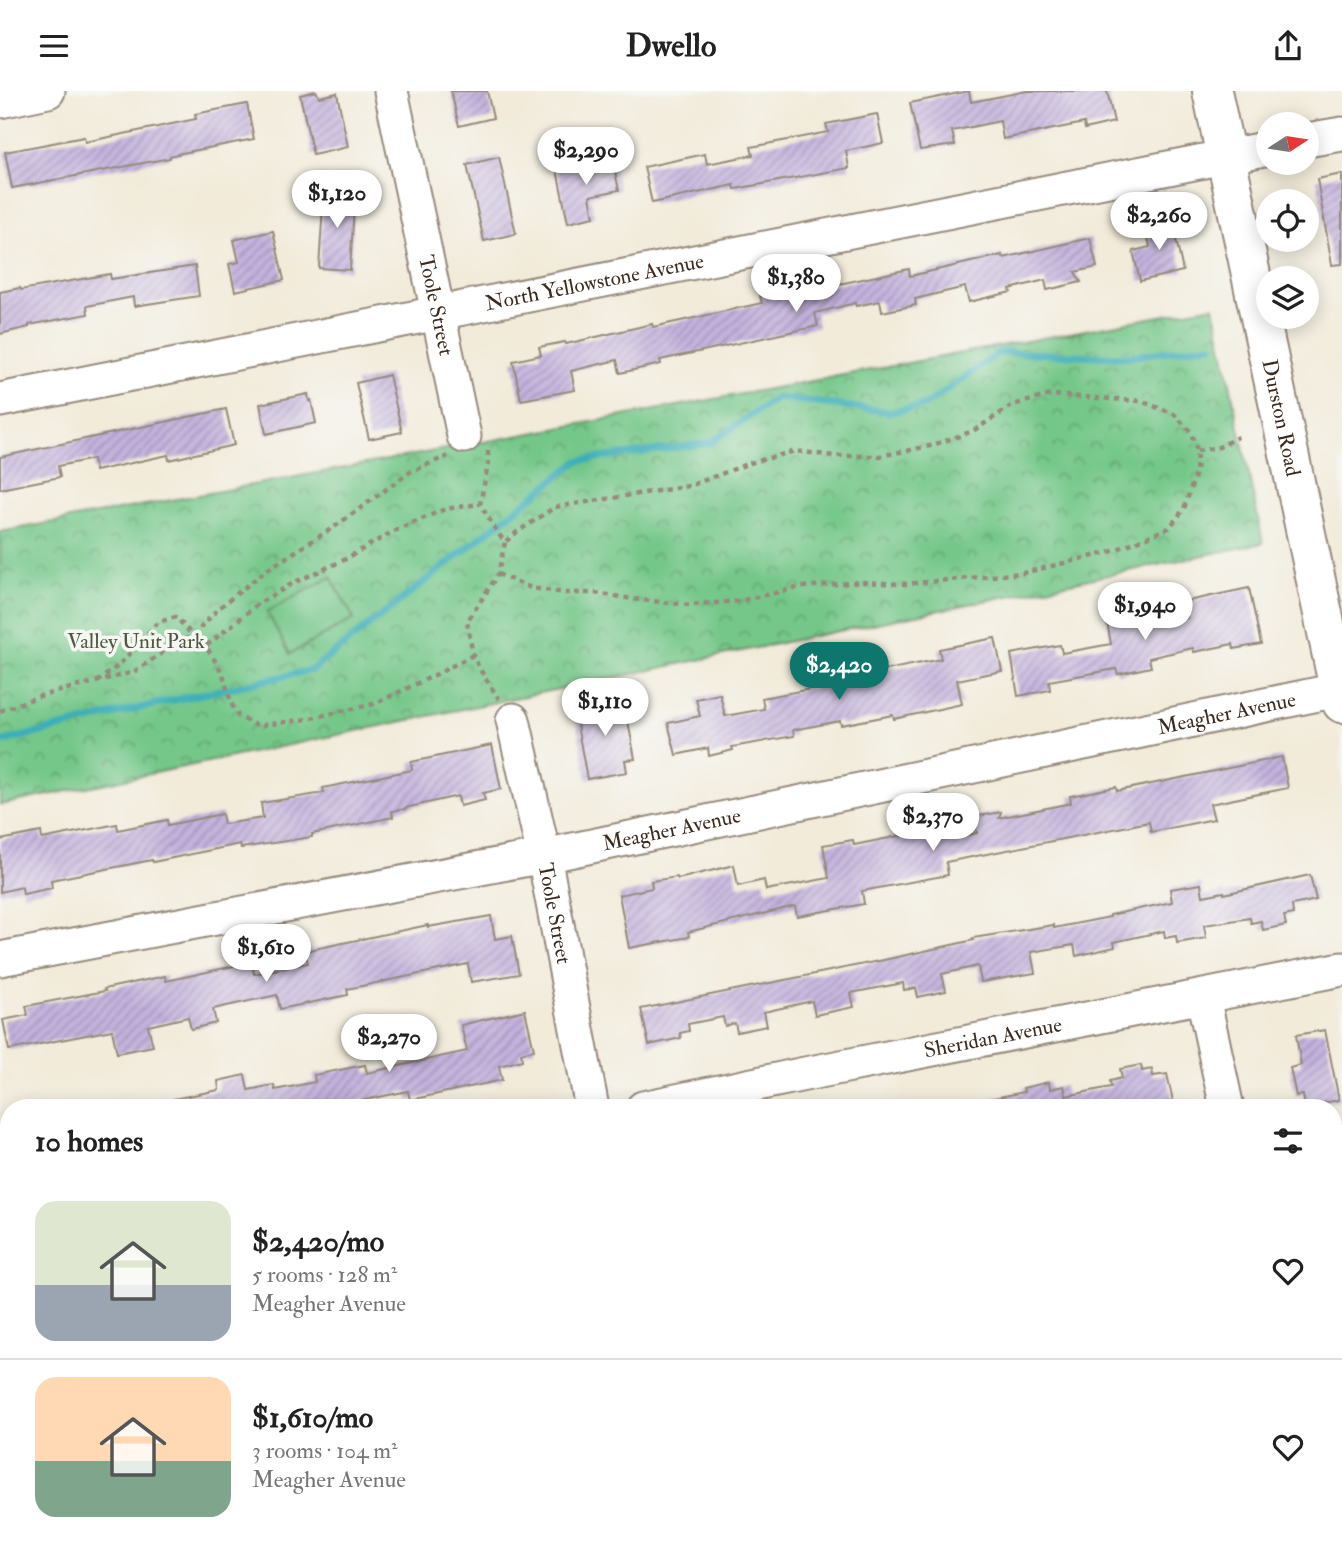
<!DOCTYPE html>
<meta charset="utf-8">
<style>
:root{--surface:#fff;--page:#f6f6f6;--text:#222;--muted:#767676;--line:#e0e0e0;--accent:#0f766e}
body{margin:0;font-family:"IM FELL Double Pica",serif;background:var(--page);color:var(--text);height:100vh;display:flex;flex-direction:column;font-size:26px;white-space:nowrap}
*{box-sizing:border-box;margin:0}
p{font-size:23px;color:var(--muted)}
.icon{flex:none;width:38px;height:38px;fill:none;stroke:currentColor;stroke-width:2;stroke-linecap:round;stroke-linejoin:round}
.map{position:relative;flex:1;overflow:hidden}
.side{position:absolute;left:0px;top:1008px;width:1342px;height:448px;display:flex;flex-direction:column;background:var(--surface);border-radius:28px 28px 0 0;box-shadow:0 4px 18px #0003}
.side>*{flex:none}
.needle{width:46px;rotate:78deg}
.controls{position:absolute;left:1256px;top:21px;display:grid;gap:14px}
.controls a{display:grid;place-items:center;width:63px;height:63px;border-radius:50%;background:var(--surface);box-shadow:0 4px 18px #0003;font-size:35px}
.price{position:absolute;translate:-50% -60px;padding:0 16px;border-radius:24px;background:#fff;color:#222;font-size:23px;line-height:46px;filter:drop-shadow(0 2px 4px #0008)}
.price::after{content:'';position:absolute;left:50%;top:42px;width:21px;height:16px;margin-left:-10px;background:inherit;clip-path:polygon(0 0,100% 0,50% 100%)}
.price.on{background:var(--accent);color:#fff}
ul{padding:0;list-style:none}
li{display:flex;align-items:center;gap:21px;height:175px;padding:0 35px}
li+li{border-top:2px solid var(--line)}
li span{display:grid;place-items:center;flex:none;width:196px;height:140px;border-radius:21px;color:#555}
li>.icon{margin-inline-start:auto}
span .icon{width:84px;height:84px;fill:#fffc;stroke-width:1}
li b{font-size:30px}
h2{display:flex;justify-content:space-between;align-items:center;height:84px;padding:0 35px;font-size:30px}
header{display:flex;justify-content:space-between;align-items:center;height:91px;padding:0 35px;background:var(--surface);font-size:32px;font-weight:800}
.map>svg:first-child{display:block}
.park{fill:url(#park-crowns);stroke:#587854;stroke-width:2}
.garden{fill:#75c789;stroke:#587854;stroke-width:2}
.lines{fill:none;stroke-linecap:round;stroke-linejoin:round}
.stream{stroke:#3daeb8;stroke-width:7}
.building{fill:url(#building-hatch)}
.minor-casing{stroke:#968a7c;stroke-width:37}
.major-casing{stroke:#968a7c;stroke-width:42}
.path{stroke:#968a7c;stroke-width:4.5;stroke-dasharray:5 5;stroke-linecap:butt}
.minor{stroke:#fff;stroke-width:33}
.major{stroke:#fff;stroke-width:38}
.labels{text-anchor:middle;stroke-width:7;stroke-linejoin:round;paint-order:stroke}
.street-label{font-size:21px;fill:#3b2a1e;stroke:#f6f6f2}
.park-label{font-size:21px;fill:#4c593e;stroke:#f6f6f2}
</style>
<header><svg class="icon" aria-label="menu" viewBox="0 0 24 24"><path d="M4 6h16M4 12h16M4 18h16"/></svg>Dwello<svg class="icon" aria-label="share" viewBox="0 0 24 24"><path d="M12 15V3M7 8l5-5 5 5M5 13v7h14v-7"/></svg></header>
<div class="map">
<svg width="1342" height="1456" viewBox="0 0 1342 1456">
<defs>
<pattern id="park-crowns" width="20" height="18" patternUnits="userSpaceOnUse" patternTransform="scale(1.75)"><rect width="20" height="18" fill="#75c789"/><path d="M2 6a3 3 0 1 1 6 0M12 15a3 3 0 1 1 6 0" fill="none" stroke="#61a26f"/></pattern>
<pattern id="building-hatch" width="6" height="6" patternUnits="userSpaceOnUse" patternTransform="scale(1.75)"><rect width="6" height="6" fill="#c4b2de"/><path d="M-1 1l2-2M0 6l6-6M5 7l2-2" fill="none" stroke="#a091b3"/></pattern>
</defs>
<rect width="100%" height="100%" fill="#f6f6f2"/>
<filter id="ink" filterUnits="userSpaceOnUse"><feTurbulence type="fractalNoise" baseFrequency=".0143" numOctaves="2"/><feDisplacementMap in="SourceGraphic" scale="14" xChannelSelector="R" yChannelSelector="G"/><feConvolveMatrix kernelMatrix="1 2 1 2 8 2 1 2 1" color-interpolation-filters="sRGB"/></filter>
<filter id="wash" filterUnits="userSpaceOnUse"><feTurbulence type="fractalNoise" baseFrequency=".00686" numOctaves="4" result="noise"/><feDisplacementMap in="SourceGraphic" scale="28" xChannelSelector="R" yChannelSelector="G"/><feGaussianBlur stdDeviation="1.57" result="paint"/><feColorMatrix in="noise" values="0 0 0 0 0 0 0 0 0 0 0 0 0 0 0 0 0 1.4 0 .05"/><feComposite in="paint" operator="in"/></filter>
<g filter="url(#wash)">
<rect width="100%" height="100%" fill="#f2ebda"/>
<path class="park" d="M 1214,215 L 1263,452 L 0,714 L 0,441 Z"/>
<path class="garden" d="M 331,486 L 354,528 L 290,563 L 267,521 Z"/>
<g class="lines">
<path class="stream" d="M 0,651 L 165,611 L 312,579 L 578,370 L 710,352 L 777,307 L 891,321 L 926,314 L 1000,261 L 1126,266 L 1212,254"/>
</g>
<g id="blocks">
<path class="building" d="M 316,0 L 319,6 L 337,2 L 348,56 L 313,64 L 300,4 Z
M 451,0 L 487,0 L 493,27 L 459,35 Z
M 969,0 L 971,11 L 1027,0 L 1107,0 L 1114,31 L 1085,38 L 1084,32 L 1003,48 L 1000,30 L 952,40 L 955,54 L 920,59 L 910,12 Z
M 247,13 L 254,48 L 177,63 L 170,65 L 170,67 L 12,97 L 5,61 L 84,46 L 85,51 L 196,28 L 195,23 Z
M 877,23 L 883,52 L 846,60 L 849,77 L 735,98 L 734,94 L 652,112 L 644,76 L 705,63 L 707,73 L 753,64 L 751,56 L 828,41 L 826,33 Z
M 499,66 L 516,143 L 484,150 L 467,74 Z
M 612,67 L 619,99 L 590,105 L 594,126 L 568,132 L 557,79 Z
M 1342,83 L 1342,173 L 1332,174 L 1317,88 Z
M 324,99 L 355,101 L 350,179 L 319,177 Z
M 1171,126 L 1183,180 L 1140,190 L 1133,160 L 1150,156 L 1145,132 Z
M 273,140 L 284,189 L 235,200 L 229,173 L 239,171 L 234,149 Z
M 1090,147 L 1097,176 L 1075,181 L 1081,191 L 1047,199 L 1045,189 L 1010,198 L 1011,201 L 969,211 L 965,196 L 915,208 L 916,214 L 882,221 L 880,210 L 856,215 L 855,212 L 815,222 L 818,235 L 660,269 L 661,273 L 620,282 L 617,269 L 571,280 L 575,299 L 521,309 L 513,270 L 541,264 L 539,256 L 565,251 L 566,253 L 652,233 L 653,236 L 762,212 L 760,205 L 829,189 L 830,195 L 909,178 L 910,185 L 1002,164 L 1003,167 Z
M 195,175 L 199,205 L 134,215 L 133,206 L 87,215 L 88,223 L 29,234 L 29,236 L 0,243 L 0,201 L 20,197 L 21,199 L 110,183 L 111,188 Z
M 389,284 L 402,341 L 369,348 L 356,292 Z
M 308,303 L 309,310 L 311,309 L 316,332 L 266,343 L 260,313 Z
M 226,318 L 234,354 L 169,369 L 168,364 L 95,380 L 93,368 L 58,375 L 60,386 L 0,398 L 0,366 Z
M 1249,497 L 1261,553 L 1234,558 L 1233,553 L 1194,561 L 1193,557 L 1149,567 L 1151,576 L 1118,583 L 1116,578 L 1049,590 L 1050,599 L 1018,605 L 1011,563 L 1060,554 L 1062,562 L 1111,553 L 1107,531 L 1143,523 L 1145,536 L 1187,527 L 1183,511 Z
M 995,547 L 1002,580 L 957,589 L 962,613 L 894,628 L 893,624 L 841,634 L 840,630 L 793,639 L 794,645 L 732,656 L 733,659 L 709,665 L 708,657 L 676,664 L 668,632 L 700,625 L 696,608 L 720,603 L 725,625 L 764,618 L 762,607 L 832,594 L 832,590 L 941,568 L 939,558 Z
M 624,608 L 635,668 L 625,669 L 627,681 L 587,688 L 574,617 Z
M 492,654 L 501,698 L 483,702 L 485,709 L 460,715 L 458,705 L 405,717 L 405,718 L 392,720 L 393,726 L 312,743 L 312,746 L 241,757 L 240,753 L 153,771 L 152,769 L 51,789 L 52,797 L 23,803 L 22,796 L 0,801 L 0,749 L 41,741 L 42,748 L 117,733 L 118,739 L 167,729 L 168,734 L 222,723 L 224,733 L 263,727 L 261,712 L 324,702 L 323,697 L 412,679 L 411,671 Z
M 1282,666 L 1288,697 L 1210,713 L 1214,728 L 1151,741 L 1149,731 L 946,771 L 948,784 L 862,800 L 864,813 L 797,825 L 795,815 L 688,841 L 689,846 L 629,857 L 619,804 L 652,797 L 651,790 L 677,786 L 678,788 L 734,774 L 738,795 L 764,789 L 766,799 L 829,787 L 823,754 L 853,749 L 854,754 L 939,737 L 941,749 L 977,742 L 973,726 L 1001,721 L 999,727 L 1071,712 L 1070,705 L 1116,696 L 1117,700 Z
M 1310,784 L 1316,809 L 1292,814 L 1293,823 L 1284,825 L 1286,834 L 1263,839 L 1261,830 L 1251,832 L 1250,827 L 1204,834 L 1206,847 L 1177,852 L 1176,845 L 1165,847 L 1164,840 L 1114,851 L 1115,856 L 1076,865 L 1074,854 L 1031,861 L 1035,882 L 981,891 L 978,875 L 942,883 L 946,900 L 918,906 L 916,897 L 904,899 L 903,892 L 851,902 L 854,916 L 815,924 L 812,910 L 764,921 L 767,935 L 737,941 L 735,932 L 725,935 L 723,926 L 688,933 L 689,940 L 680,942 L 681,947 L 649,954 L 641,918 L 884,869 L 974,849 L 973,847 L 1054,834 L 1054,837 L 1110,826 L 1110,824 L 1172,811 L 1170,798 L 1201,793 L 1203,805 L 1224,801 L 1224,803 Z
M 491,825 L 495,848 L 512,845 L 519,883 L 471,891 L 468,873 L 347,898 L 348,904 L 280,918 L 277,904 L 213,918 L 216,932 L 191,938 L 188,926 L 148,935 L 153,955 L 117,962 L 112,939 L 9,959 L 3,929 L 28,924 L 26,915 L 105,900 L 104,898 L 165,885 L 166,890 L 252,871 L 254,883 L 308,872 L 305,860 L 428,834 L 428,836 Z
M 525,919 L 534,959 L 521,962 L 522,969 L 499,975 L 502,989 L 410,1009 L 408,1000 L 327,1017 L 174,1017 L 173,1008 L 219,999 L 218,990 L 245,984 L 248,999 L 274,994 L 275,999 L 315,991 L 314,984 L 365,974 L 367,982 L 467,960 L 461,934 Z
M 1325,939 L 1339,1009 L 1305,1015 L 1303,1004 L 1296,1005 L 1290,977 L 1301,974 L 1296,944 Z
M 1141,974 L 1142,980 L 1152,978 L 1153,985 L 1167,983 L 1173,1010 L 1143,1017 L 990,1017 L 989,1008 L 1024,1001 L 1023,997 L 1049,991 L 1050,998 L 1064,995 L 1066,1005 L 1111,996 L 1110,990 L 1122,987 L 1120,978 Z"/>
</g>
</g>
<g filter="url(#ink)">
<use href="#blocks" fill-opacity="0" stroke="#968a7c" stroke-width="2"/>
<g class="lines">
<g class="minor-casing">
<g id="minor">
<path id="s1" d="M 391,0 L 464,345"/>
<path d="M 0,10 L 48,0"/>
<path d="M 1307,49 L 1342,43"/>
<path id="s2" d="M 0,309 L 1269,57"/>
<path id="s3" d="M 513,629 L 544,765 L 592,1017"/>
<path id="s4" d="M 0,868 L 544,765 L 1342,598"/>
<path d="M 1203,906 L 1227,1017"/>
<path id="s5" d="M 643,1017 L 805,983 L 1342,878"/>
<path d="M 0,1146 L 9,1144"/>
<path d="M 427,1456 L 465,1447"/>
</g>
</g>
<g class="major-casing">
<g id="major">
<path id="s6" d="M 1212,0 L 1342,612"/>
</g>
</g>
<path class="path" d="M 488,360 L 488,374 L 480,413 L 497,441 L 505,451 L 498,483 L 467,531 L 473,564 L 479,577 L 499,608
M 1197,360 L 1219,356 L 1238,346
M 498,483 L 531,497 L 565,502 L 595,502 L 633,508 L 690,514 L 739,510 L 801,496 L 861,491 L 905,493 L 1023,482 L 1110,461 L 1169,437 L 1184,418 L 1196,381 L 1197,360 L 1190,340 L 1174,323 L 1141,310 L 1051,304 L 1013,314 L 973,340 L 930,355 L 880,365 L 834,365 L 795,360 L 750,372 L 689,395 L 555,416 L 517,441 L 505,451
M 473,564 L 439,582 L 374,613 L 307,628 L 257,635 L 238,625 L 231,612 L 223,583 L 206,555 L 258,513 L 295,491 L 342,470 L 394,440 L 445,418 L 480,413
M 97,591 L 119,574 L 158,531 L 176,526 L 193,545 L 218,518 L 265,480 L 337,434 L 410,381 L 448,365
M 0,620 L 40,605 L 134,581 L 172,555 L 193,545 L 206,555
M 1334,1426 L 1342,1424
M 1203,1456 L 1241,1447"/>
<use href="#minor" class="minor"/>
<use href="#major" class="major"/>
</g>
</g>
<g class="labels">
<g class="street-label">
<text dy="7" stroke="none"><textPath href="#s2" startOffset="606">North Yellowstone Avenue</textPath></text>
<text dy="7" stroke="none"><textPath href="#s1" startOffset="219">Toole Street</textPath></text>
<text dy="7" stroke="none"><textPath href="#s6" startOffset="334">Durston Road</textPath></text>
<text dy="7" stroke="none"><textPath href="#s4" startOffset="1251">Meagher Avenue</textPath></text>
<text dy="7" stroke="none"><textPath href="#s4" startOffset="684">Meagher Avenue</textPath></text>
<text dy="7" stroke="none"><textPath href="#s3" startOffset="198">Toole Street</textPath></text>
<text dy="7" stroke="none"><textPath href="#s5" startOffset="357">Sheridan Avenue</textPath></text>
</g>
<g class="park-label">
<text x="136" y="557">Valley Unit Park</text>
</g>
</g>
</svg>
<div class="controls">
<a><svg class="needle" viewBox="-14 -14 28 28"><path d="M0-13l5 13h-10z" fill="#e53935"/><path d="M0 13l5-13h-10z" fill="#767676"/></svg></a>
<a><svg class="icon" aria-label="locate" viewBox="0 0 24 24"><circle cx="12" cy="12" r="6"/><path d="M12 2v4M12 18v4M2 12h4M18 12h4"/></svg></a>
<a><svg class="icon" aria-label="layers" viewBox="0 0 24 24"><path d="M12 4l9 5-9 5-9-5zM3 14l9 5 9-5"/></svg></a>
</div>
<b class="price" style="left:586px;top:96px">$2,290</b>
<b class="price" style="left:337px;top:139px">$1,120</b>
<b class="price" style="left:1159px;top:161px">$2,260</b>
<b class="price" style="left:796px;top:223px">$1,380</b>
<b class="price" style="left:1145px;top:551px">$1,940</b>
<b class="price on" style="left:839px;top:611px">$2,420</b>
<b class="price" style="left:605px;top:647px">$1,110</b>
<b class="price" style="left:933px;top:762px">$2,370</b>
<b class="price" style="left:266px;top:893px">$1,610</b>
<b class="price" style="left:389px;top:983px">$2,270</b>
<section class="side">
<h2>10 homes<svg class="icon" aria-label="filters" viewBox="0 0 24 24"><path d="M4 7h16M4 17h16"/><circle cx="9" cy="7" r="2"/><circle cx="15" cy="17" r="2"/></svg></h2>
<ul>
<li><span style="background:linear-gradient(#dfe7d0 60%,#9aa5b1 0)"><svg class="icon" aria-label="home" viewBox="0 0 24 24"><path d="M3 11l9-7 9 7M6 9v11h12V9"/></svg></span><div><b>$2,420/mo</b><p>5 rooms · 128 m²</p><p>Meagher Avenue</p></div><svg class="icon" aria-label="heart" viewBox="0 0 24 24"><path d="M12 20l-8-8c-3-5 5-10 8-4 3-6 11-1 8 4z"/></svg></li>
<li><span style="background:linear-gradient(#ffd9b3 60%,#7fa58c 0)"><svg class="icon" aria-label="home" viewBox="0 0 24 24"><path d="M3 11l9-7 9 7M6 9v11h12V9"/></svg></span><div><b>$1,610/mo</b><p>3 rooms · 104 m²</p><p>Meagher Avenue</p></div><svg class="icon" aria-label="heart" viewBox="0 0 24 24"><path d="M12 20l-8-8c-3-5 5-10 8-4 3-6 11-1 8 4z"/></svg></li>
</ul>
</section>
</div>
